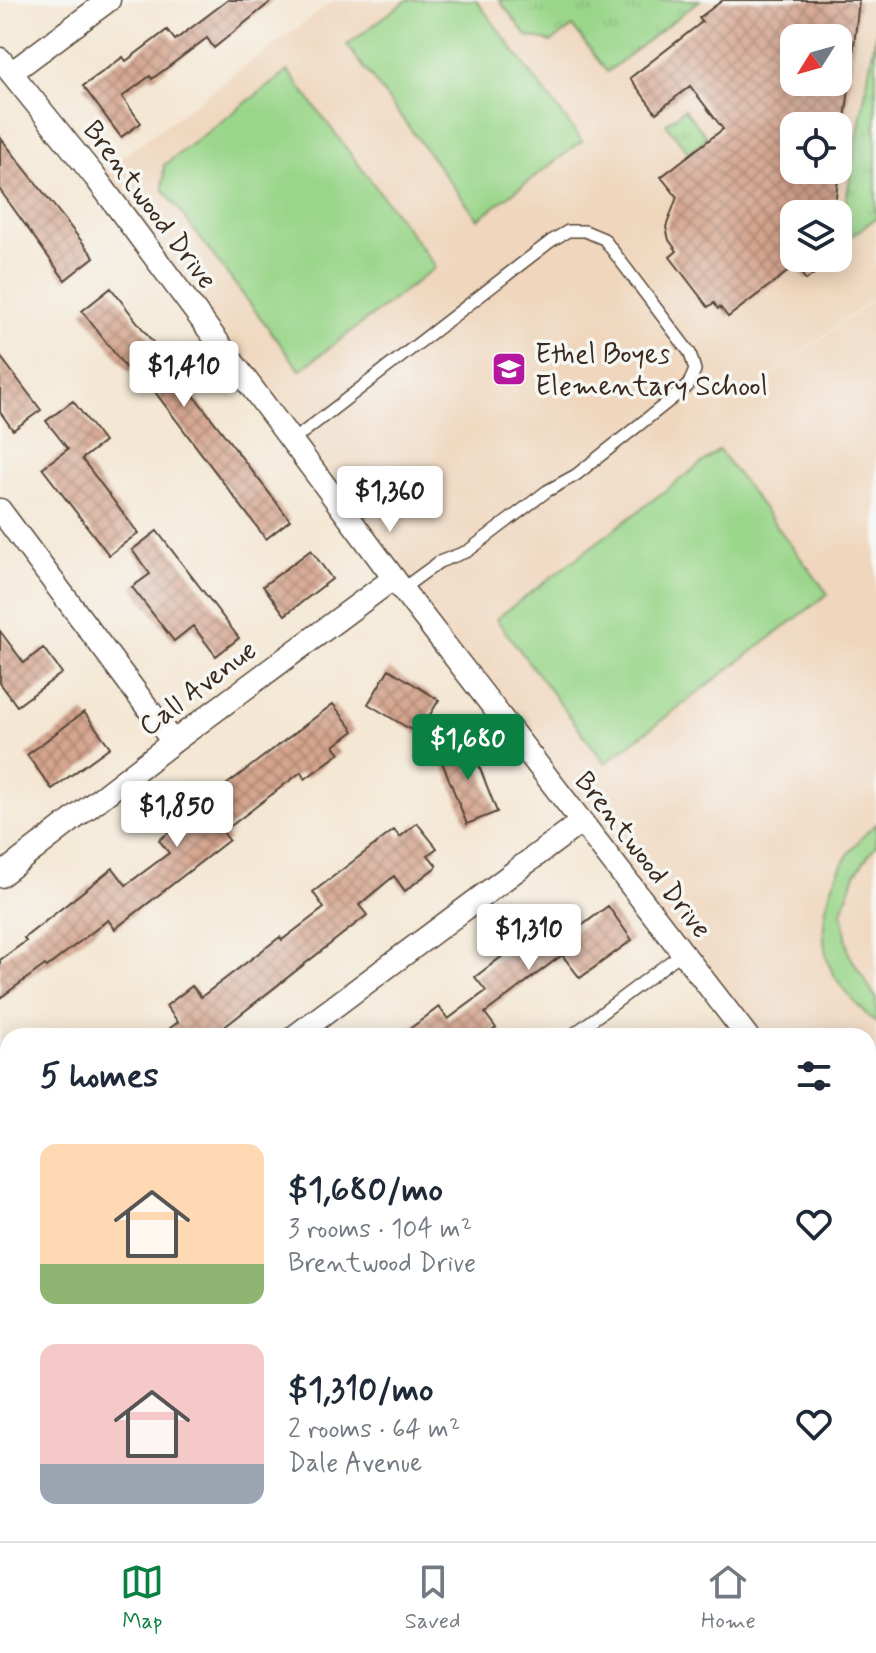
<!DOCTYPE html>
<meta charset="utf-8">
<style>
:root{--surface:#fff;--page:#f6f6f7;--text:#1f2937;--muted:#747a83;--line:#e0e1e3;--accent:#0b8043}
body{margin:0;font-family:Mynerve,sans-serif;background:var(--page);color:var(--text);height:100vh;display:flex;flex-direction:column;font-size:30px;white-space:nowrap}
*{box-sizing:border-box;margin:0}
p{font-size:26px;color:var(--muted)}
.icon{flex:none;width:44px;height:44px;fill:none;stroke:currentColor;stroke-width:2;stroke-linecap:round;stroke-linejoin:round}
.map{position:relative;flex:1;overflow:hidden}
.drawer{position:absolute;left:0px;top:1028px;width:876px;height:514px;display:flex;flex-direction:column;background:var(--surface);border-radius:24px 24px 0 0;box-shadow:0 4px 20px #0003}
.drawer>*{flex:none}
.needle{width:52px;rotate:233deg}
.buttons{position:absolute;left:780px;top:24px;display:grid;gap:16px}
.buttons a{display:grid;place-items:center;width:72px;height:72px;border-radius:16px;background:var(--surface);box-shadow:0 4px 20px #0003;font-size:40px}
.price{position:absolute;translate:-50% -68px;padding:0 18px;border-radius:8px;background:#fff;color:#222;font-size:26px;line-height:52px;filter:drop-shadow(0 2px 4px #0008)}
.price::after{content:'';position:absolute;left:50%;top:48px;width:24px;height:18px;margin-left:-12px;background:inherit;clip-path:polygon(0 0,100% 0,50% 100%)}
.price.current{background:var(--accent);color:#fff}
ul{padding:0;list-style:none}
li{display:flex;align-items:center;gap:24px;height:200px;padding:0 40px}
li span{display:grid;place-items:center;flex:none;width:224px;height:160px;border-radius:16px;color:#555}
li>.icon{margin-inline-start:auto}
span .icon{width:96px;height:96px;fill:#fffc;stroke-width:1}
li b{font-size:34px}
h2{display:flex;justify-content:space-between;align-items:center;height:96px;padding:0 40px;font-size:34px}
.tab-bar{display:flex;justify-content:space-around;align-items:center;height:112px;border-top:2px solid var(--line);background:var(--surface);font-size:22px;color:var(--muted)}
.tab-bar a{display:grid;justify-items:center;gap:4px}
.tab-bar .current{color:var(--accent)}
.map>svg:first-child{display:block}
.built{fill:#efd6bc;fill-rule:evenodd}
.park{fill:url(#park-tufts);stroke:#6a8054;stroke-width:2}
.pitch{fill:#9ad68a;stroke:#6a8054;stroke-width:2}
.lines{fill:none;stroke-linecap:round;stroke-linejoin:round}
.canal{stroke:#6bbbe6;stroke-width:22}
.building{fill:url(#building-cross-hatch)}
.service-casing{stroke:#574639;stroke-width:14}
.minor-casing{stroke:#574639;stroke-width:25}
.service{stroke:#fff;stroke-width:11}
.minor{stroke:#fff;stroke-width:22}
.labels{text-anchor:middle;stroke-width:7;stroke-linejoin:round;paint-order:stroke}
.street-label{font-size:28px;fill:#3b2a1e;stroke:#f6f6f2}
.poi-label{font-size:28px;fill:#3b2a1e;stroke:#f6f6f2;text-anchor:start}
</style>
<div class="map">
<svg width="876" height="1541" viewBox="0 0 876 1541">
<defs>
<pattern id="park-tufts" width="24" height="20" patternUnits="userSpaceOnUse" patternTransform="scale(2)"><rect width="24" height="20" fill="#9ad68a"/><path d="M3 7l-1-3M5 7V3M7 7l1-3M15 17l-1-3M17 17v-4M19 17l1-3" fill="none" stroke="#86b877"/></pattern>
<pattern id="building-cross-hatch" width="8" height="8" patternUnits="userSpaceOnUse" patternTransform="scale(2)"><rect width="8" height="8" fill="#d5a58f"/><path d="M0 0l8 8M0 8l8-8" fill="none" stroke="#ae8774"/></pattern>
</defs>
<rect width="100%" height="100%" fill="#f6f6f2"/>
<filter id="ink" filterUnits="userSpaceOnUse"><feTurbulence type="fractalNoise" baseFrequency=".0125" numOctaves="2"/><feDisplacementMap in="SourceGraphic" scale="16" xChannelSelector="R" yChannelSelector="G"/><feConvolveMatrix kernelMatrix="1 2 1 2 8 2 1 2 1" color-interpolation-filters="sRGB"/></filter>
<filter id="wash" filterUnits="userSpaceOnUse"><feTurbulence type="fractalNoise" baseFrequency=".006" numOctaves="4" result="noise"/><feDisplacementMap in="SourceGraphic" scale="32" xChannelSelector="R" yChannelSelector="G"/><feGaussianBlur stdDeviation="1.8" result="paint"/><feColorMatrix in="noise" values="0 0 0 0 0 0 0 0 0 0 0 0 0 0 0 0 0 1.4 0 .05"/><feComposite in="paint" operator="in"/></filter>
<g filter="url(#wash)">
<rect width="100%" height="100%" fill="#f4e7d3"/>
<path class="built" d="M 335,0 L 876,0 L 876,296 L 675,448 L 876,298 L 876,1156 L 868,1162 L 868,1036 L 748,1036 L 95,177 ZM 794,38 L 838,38 L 838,82 L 794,82 ZM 794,126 L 838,126 L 838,170 L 794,170 ZM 794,214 L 838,214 L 838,258 L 794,258 Z"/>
<path class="park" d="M 499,0 L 700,0 L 607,72 L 573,27 L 552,42 L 527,36 Z
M 876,32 L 876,218 L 838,246 Z
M 684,109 L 707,137 L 688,152 L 666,124 Z"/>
<path class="pitch" d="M 407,0 L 476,0 L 582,141 L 478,219 L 347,45 Z
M 288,71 L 436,267 L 300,370 L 163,189 L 164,165 Z
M 719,450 L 828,594 L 605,763 L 496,619 Z
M 876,824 L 876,845 L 855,874 L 842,911 L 849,954 L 876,998 L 876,1023 C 859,1008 833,981 827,959 C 815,910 838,855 876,824 Z"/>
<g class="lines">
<path class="canal" d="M 392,1541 L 402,1534"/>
</g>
<g id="blocks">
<path class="building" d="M 228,0 L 273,0 L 214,48 L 207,38 L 152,79 L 150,76 L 122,97 L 141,123 L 121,137 L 83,86 L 123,57 L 126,61 L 167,30 L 175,40 Z
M 723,0 L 859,0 L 850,82 L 838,81 L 838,38 L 794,38 L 794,82 L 850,82 L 844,126 L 794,126 L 794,170 L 839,170 L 834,214 L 794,214 L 794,258 L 835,258 L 806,280 L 794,264 L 794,267 L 728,317 L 720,307 L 718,309 L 714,303 L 708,307 L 670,257 L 677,251 L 669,240 L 666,227 L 677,197 L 661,177 L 723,129 L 690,86 L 656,113 L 630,78 L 702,22 L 699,18 Z
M 0,137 L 94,257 L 65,280 L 0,190 Z
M 111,288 L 290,520 L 266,539 L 136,367 L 129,372 L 82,311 Z
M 0,356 L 41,410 L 13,430 L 0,412 Z
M 73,401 L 104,442 L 82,459 L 138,533 L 109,555 L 42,468 L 68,449 L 46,421 Z
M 157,531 L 239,638 L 216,656 L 193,626 L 174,641 L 132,587 L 150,574 L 132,550 Z
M 311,550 L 332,579 L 285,615 L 263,586 Z
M 0,631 L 24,663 L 43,648 L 62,673 L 17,706 L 0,683 Z
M 389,669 L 439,700 L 418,734 L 368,704 Z
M 333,704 L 354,731 L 334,746 L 340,753 L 305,779 L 301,772 L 223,832 L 229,840 L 115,929 L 108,920 L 47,967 L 45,965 L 0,998 L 0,960 L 26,941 L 24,938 L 113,868 L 126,885 L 169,853 L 159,840 L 216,797 L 214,794 Z
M 84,712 L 110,747 L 52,789 L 27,755 Z
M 469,740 L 497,812 L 467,824 L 438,752 Z
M 417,823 L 437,848 L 428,855 L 437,866 L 405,891 L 394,876 L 359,905 L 367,915 L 213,1036 L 160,1036 L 178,1022 L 166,1006 L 192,986 L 201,997 L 280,937 L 282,940 L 324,908 L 313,892 L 394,830 L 400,837 Z
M 608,906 L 632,940 L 580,978 L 562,955 L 485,1013 L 496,1028 L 484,1036 L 400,1036 L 439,1007 L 448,1019 L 486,991 L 475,977 L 521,942 L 523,944 L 556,920 L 568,936 Z"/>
</g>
</g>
<g filter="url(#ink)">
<use href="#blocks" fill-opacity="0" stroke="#574639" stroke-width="2"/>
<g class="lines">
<g class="service-casing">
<path id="service" d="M 292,441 L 551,241 L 568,231 L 585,231 L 604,239 L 690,353 L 695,370 L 688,386 L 576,475 L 547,491 L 468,551 L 439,562 L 402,589
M 571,1036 L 683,952"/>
</g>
<g class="minor-casing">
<path id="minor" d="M 0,59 L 95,177 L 402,589 L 747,1036
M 11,73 L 109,0
M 0,510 L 173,742
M 0,876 L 173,742 L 394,578
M 295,1036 L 581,822
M 868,1192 L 876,1203
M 0,1258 L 8,1252
M 0,1524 L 11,1538 L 19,1541
M 755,1534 L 760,1541
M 104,1541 L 124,1535"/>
</g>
<use href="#service" class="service"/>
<use href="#minor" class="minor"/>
</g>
</g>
<defs>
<g id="school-square" transform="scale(1.8)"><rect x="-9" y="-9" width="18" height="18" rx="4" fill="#b5179e" stroke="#f6f6f2"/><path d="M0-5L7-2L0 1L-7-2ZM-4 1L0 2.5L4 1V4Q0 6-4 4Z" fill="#fff"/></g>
</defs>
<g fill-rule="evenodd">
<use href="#school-square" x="509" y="369"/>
</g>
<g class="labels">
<g class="street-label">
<text transform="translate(151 204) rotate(53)" y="10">Brentwood Drive</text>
<text transform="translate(197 687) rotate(-37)" y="10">Call Avenue</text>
<text transform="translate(644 854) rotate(52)" y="10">Brentwood Drive</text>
</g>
<g class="poi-label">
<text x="535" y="363">Ethel Boyes<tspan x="535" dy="32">Elementary School</tspan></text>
</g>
</g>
</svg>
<div class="buttons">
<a><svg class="needle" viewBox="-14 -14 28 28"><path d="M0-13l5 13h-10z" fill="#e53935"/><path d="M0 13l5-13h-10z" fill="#747a83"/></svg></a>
<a><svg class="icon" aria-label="locate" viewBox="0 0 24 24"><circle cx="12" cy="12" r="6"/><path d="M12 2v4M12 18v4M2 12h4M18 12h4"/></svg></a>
<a><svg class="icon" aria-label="layers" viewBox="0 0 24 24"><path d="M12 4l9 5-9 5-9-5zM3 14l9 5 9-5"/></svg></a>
</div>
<b class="price" style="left:184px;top:409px">$1,410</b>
<b class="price" style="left:390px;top:534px">$1,360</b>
<b class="price current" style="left:468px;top:782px">$1,680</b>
<b class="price" style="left:177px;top:849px">$1,850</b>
<b class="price" style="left:529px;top:972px">$1,310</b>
<section class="drawer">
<h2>5 homes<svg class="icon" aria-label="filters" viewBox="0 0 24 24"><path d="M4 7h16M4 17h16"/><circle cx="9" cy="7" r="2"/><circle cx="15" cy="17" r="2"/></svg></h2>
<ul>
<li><span style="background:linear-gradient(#ffd9b3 75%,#8fb573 0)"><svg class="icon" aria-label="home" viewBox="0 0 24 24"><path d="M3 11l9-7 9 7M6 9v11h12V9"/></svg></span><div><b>$1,680/mo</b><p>3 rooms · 104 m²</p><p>Brentwood Drive</p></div><svg class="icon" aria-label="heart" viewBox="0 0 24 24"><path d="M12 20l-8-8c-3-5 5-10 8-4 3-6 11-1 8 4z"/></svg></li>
<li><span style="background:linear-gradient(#f6c9c9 75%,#9aa5b1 0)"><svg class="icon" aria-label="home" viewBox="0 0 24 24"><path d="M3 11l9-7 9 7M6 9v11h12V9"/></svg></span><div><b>$1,310/mo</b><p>2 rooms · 64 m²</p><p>Dale Avenue</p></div><svg class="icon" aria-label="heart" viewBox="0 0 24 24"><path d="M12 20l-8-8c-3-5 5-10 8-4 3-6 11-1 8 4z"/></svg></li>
</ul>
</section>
</div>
<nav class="tab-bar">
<a class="current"><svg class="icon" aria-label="map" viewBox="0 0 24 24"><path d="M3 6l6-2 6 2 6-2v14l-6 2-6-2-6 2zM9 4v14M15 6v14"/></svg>Map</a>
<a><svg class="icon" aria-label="saved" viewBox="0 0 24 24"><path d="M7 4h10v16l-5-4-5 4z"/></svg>Saved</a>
<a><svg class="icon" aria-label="home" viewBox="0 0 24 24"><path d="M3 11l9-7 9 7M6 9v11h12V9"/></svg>Home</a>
</nav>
